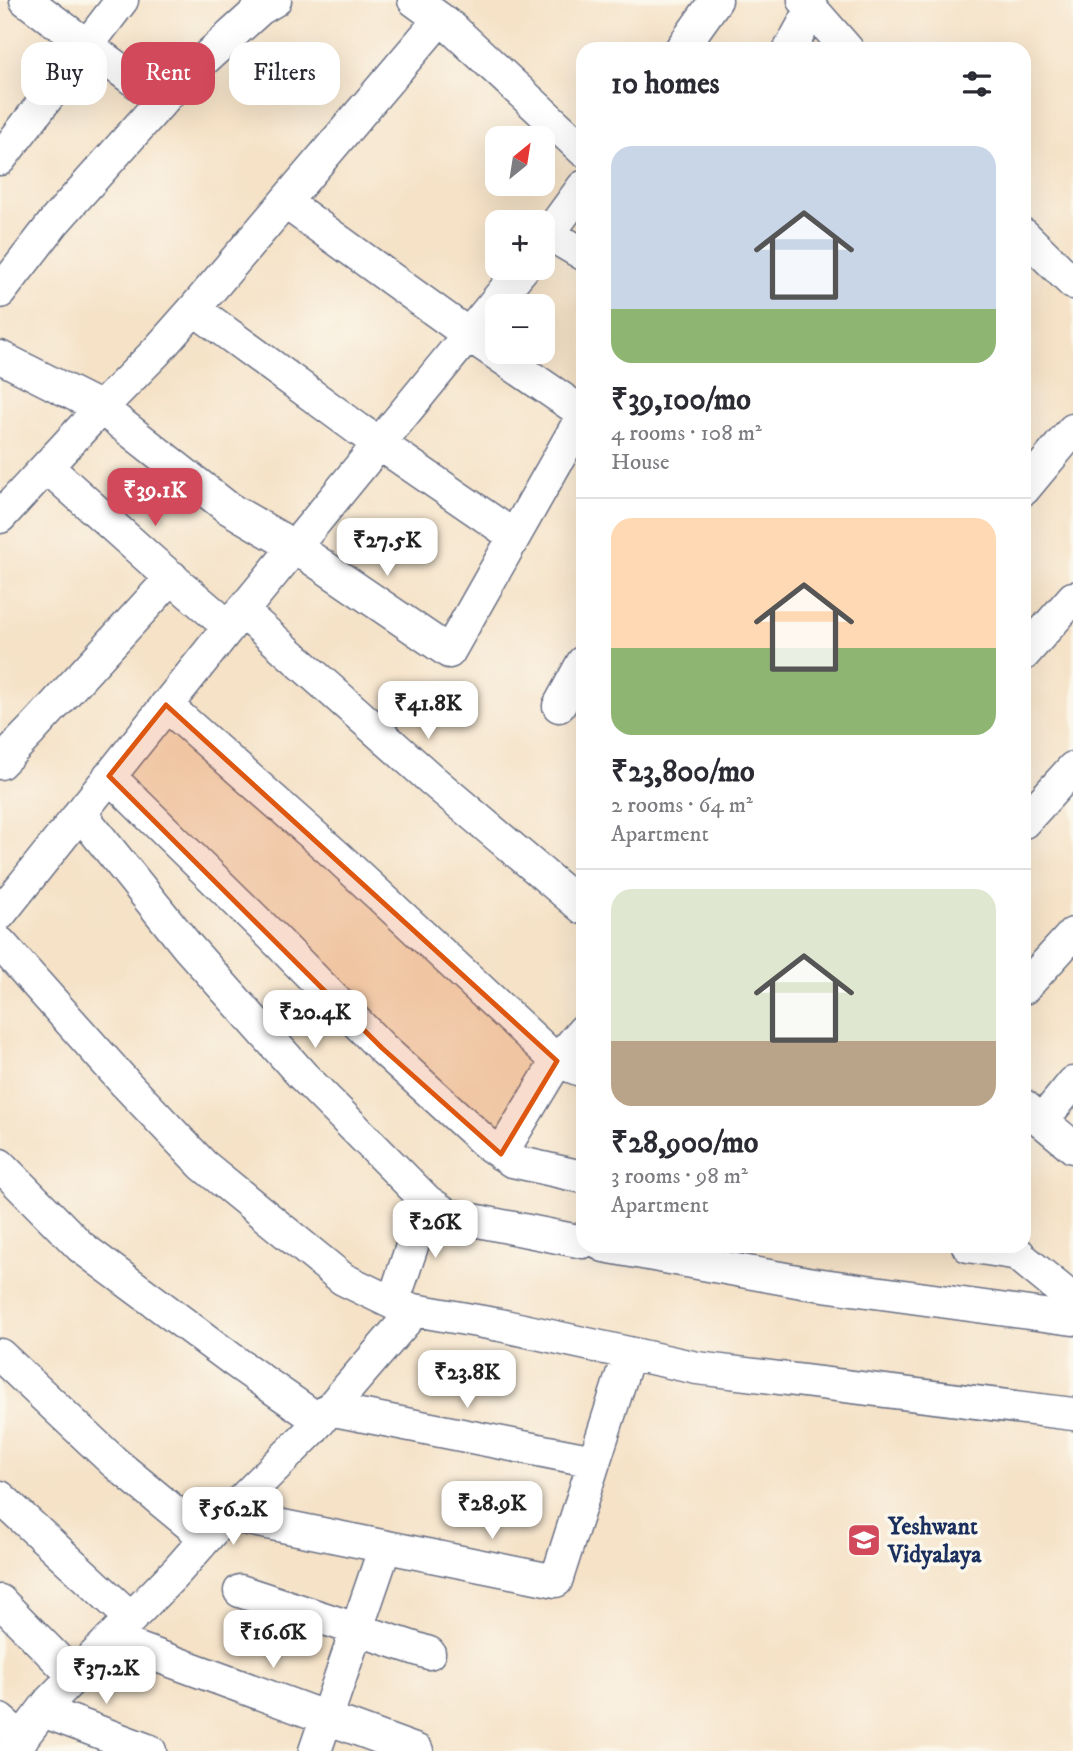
<!DOCTYPE html>
<meta charset="utf-8">
<style>
:root{--surface:#fff;--page:#f7f7f7;--text:#2b2b33;--muted:#7c7c81;--line:#e1e1e2;--accent:#d1495b}
body{margin:0;font-family:"IM FELL DW Pica",serif;background:var(--page);color:var(--text);height:100vh;display:flex;flex-direction:column;font-size:26px;white-space:nowrap}
*{box-sizing:border-box;margin:0}
p{font-size:23px;color:var(--muted)}
.icon{flex:none;width:38px;height:38px;fill:none;stroke:currentColor;stroke-width:2;stroke-linecap:round;stroke-linejoin:round}
.map{position:relative;flex:1;overflow:hidden}
.side{position:absolute;left:576px;top:42px;width:455px;height:1211px;display:flex;flex-direction:column;background:var(--surface);border-radius:21px;box-shadow:0 7px 28px #0002}
.side>*{flex:none}
.hud{position:absolute;left:21px;top:42px;width:450px;height:63px;display:flex;gap:14px}
.needle{width:46px;rotate:30deg}
.buttons{position:absolute;left:485px;top:126px;display:grid;gap:14px}
.buttons a{display:grid;place-items:center;width:70px;height:70px;border-radius:14px;background:var(--surface);box-shadow:0 7px 28px #0002;font-size:35px}
.price{position:absolute;translate:-50% -60px;padding:0 16px;border-radius:14px;background:#fff;color:#222;font-size:23px;line-height:46px;filter:drop-shadow(0 2px 4px #0008)}
.price::after{content:'';position:absolute;left:50%;top:42px;width:21px;height:16px;margin-left:-10px;background:inherit;clip-path:polygon(0 0,100% 0,50% 100%)}
.price.on{background:var(--accent);color:#fff}
ul{padding:0;list-style:none}
li{display:grid;align-content:center;gap:14px;height:371px;padding:0 35px}
li+li{border-top:2px solid var(--line)}
li span{display:grid;place-items:center;height:217px;border-radius:21px;color:#555}
li>.icon{margin-inline-start:auto}
span .icon{width:126px;height:126px;fill:#fffc;stroke-width:1}
li b{font-size:30px}
h2{display:flex;justify-content:space-between;align-items:center;height:84px;padding:0 35px;font-size:30px}
.chip{padding:0 24px;border-radius:21px;background:var(--surface);box-shadow:0 7px 28px #0002;font-size:24px;line-height:63px}
.chip.on{background:var(--accent);color:#fff}
.map>svg:first-child{display:block}
.lines{fill:none;stroke-linecap:round;stroke-linejoin:round}
.minor-casing{stroke:#676e83;stroke-width:35}
.minor{stroke:#fff;stroke-width:32}
.marked{fill:#de5710;fill-opacity:0.2;stroke:#de5710;stroke-width:5;stroke-linejoin:round}
.labels{text-anchor:middle;stroke-width:7;stroke-linejoin:round;paint-order:stroke}
.poi-label{font-size:24px;font-weight:bold;fill:#1b2f5e;stroke:#fbf7ec;text-anchor:start}
</style>
<div class="map">
<svg width="1073" height="1751" viewBox="0 0 1073 1751">
<rect width="100%" height="100%" fill="#fbf7ec"/>
<filter id="ink" filterUnits="userSpaceOnUse"><feTurbulence type="fractalNoise" baseFrequency=".0143" numOctaves="2"/><feDisplacementMap in="SourceGraphic" scale="14" xChannelSelector="R" yChannelSelector="G"/><feConvolveMatrix kernelMatrix="1 2 1 2 8 2 1 2 1" color-interpolation-filters="sRGB"/></filter>
<filter id="wash" filterUnits="userSpaceOnUse"><feTurbulence type="fractalNoise" baseFrequency=".00686" numOctaves="4" result="noise"/><feDisplacementMap in="SourceGraphic" scale="28" xChannelSelector="R" yChannelSelector="G"/><feGaussianBlur stdDeviation="1.57" result="paint"/><feColorMatrix in="noise" values="0 0 0 0 0 0 0 0 0 0 0 0 0 0 0 0 0 1.4 0 .05"/><feComposite in="paint" operator="in"/></filter>
<g filter="url(#wash)">
<rect width="100%" height="100%" fill="#f5e2c7"/>
</g>
<g filter="url(#ink)">
<g class="lines">
<g class="minor-casing">
<path id="minor" d="M 26,0 L 162,101
M 414,0 L 440,19
M 804,0 L 847,49
M 681,49 L 716,0
M 790,49 L 812,9
M 0,159 L 122,0
M 285,202 L 469,335 L 583,413
M 549,234 L 583,254
M 1024,235 L 1073,283
M 542,243 L 583,187
M 0,292 L 55,221 L 177,84 L 260,9 L 275,0
M 194,309 L 358,429 L 514,536
M 0,357 L 101,408 L 228,508 L 295,547 L 449,652 L 583,415
M 47,467 L 152,561 L 229,627
M 1024,489 L 1073,430
M 0,517 L 101,408 L 156,352 L 194,309 L 440,19 L 452,28 L 583,150
M 242,611 L 432,780 L 583,908
M 1024,654 L 1073,598
M 166,705 L 338,857 L 557,1061 L 583,1071
M 559,706 L 583,662
M 0,763 L 31,731 L 172,577
M 109,776 L 273,937 L 382,1048 L 486,1143 L 512,1161 L 583,1177
M 80,813 L 187,946 L 302,1075 L 427,1201 L 448,1215 L 583,1242
M 1024,822 L 1073,768
M 0,914 L 229,627 L 523,268
M 0,943 L 126,1084 L 203,1165 L 343,1279 L 403,1308 L 500,1325 L 697,1368 L 1073,1414
M 1024,988 L 1073,934
M 1024,1106 L 1073,1147
M 1042,1121 L 1073,1083
M 501,1154 L 557,1061 L 583,1031
M 0,1165 L 81,1247 L 237,1363 L 320,1421
M 604,1246 L 808,1283 L 1073,1319
M 968,1246 L 1019,1254
M 1007,1246 L 1073,1300
M 393,1303 L 427,1201
M 0,1355 L 114,1462 L 206,1538
M 329,1409 L 594,1461
M 0,1497 L 131,1618
M 228,1515 L 556,1581 L 629,1353
M 240,1591 L 429,1653
M 0,1601 L 75,1677
M 111,1639 L 417,1751
M 43,1711 L 150,1751
M 0,1720 L 22,1739
M 12,1751 L 50,1701 L 177,1571 L 221,1521 L 309,1433 L 415,1310
M 315,1751 L 385,1547"/>
</g>
<use href="#minor" class="minor"/>
</g>
</g>
<path class="marked" d="M 166,705 L 557,1061 L 501,1154 L 382,1048 L 109,776 Z"/>
<defs>
<g id="school-square" transform="scale(1.75)"><rect x="-9" y="-9" width="18" height="18" rx="4" fill="#d1495b" stroke="#fbf7ec"/><path d="M0-5L7-2L0 1L-7-2ZM-4 1L0 2.5L4 1V4Q0 6-4 4Z" fill="#fff"/></g>
</defs>
<g fill-rule="evenodd">
<use href="#school-square" x="864" y="1540"/>
</g>
<g class="labels">
<g class="poi-label">
<text x="888" y="1534">Yeshwant<tspan x="888" dy="28">Vidyalaya</tspan></text>
</g>
</g>
</svg>
<div class="buttons">
<a><svg class="needle" viewBox="-14 -14 28 28"><path d="M0-13l5 13h-10z" fill="#e53935"/><path d="M0 13l5-13h-10z" fill="#7c7c81"/></svg></a>
<a>+</a>
<a>−</a>
</div>
<b class="price on" style="left:155px;top:528px">₹39.1K</b>
<b class="price" style="left:387px;top:578px">₹27.5K</b>
<b class="price" style="left:428px;top:741px">₹41.8K</b>
<b class="price" style="left:315px;top:1050px">₹20.4K</b>
<b class="price" style="left:435px;top:1260px">₹26K</b>
<b class="price" style="left:467px;top:1410px">₹23.8K</b>
<b class="price" style="left:492px;top:1541px">₹28.9K</b>
<b class="price" style="left:233px;top:1547px">₹56.2K</b>
<b class="price" style="left:273px;top:1670px">₹16.6K</b>
<b class="price" style="left:106px;top:1706px">₹37.2K</b>
<div class="hud">
<a class="chip">Buy</a>
<a class="chip on">Rent</a>
<a class="chip">Filters</a>
</div>
<section class="side">
<h2>10 homes<svg class="icon" aria-label="filters" viewBox="0 0 24 24"><path d="M4 7h16M4 17h16"/><circle cx="9" cy="7" r="2"/><circle cx="15" cy="17" r="2"/></svg></h2>
<ul>
<li><span style="background:linear-gradient(#c9d6e8 75%,#8fb573 0)"><svg class="icon" aria-label="home" viewBox="0 0 24 24"><path d="M3 11l9-7 9 7M6 9v11h12V9"/></svg></span><div><b>₹39,100/mo</b><p>4 rooms · 108 m²</p><p>House</p></div></li>
<li><span style="background:linear-gradient(#ffd9b3 60%,#8fb573 0)"><svg class="icon" aria-label="home" viewBox="0 0 24 24"><path d="M3 11l9-7 9 7M6 9v11h12V9"/></svg></span><div><b>₹23,800/mo</b><p>2 rooms · 64 m²</p><p>Apartment</p></div></li>
<li><span style="background:linear-gradient(#dfe7d0 70%,#b9a48a 0)"><svg class="icon" aria-label="home" viewBox="0 0 24 24"><path d="M3 11l9-7 9 7M6 9v11h12V9"/></svg></span><div><b>₹28,900/mo</b><p>3 rooms · 98 m²</p><p>Apartment</p></div></li>
</ul>
</section>
</div>
